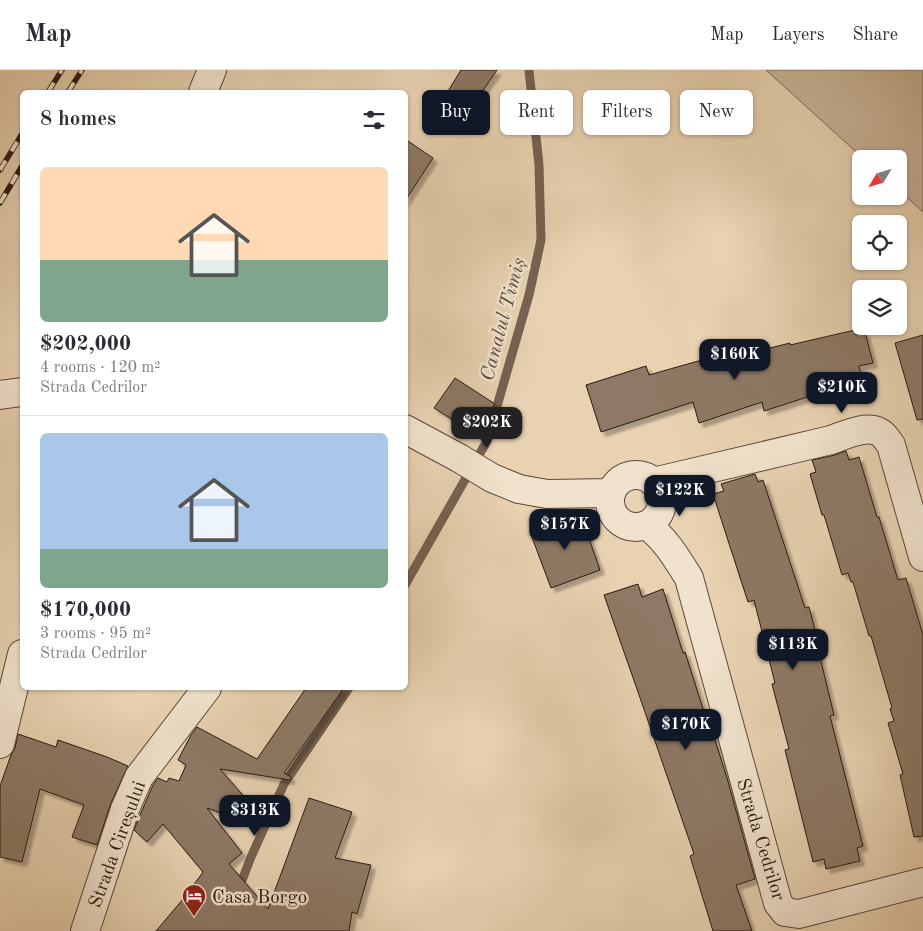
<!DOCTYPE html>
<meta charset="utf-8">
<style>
:root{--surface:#fff;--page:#f7f7f7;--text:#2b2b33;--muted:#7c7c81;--line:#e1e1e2;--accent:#111827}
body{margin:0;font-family:"Old Standard TT",serif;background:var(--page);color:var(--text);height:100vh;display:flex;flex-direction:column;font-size:19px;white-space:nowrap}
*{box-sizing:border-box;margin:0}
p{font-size:16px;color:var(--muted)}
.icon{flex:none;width:28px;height:28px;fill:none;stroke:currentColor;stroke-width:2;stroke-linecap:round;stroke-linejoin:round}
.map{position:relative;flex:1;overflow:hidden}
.panel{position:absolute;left:20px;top:20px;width:388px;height:600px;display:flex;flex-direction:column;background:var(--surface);border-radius:8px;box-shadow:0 1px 4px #0004}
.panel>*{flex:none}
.top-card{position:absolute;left:422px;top:20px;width:425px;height:45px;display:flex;gap:10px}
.needle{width:32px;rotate:232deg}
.buttons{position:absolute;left:852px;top:80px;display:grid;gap:10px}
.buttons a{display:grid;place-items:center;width:55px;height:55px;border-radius:8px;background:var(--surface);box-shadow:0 1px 4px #0004;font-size:25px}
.price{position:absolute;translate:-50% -42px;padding:0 11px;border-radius:10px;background:var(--accent);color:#fff;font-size:16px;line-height:32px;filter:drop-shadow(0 1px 2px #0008)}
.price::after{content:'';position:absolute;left:50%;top:30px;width:15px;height:11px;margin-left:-8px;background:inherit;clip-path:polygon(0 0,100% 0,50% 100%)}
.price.selected{background:#222;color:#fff}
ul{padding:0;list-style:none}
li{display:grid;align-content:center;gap:10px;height:265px;padding:0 20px}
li+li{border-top:1px solid var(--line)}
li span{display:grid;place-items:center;height:155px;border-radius:8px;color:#555}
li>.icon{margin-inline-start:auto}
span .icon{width:90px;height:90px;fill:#fffc;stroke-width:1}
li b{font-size:21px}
h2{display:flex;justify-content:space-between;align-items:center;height:60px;padding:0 20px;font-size:21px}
.tag{padding:0 18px;border-radius:8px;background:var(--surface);box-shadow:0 1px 4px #0004;font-size:18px;line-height:45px}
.tag.selected{background:var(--accent);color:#fff}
header{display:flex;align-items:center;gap:30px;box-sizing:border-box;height:70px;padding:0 25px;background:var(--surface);border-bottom:1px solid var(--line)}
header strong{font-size:24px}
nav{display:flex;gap:28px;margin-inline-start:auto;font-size:18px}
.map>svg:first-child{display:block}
.green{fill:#c8b396;stroke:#796654}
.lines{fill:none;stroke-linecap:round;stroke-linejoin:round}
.stream{stroke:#756251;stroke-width:9}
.building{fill:#8d7965;stroke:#2a1912;filter:url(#shadow)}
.minor-casing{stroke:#5a473a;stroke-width:30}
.minor{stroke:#f0e2cc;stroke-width:28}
.rail-casing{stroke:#2a1912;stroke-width:5.5}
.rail{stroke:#f0e2cc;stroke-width:4;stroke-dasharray:11;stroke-linecap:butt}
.labels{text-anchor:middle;stroke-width:5;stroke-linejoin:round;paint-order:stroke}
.street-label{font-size:19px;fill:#2a1912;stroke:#f0e2cc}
.poi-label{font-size:19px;fill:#2a1912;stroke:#f0e2cc;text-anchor:start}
.water-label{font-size:20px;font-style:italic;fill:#5c4a3c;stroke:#f0e2cc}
</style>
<header>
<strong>Map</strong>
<nav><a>Map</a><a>Layers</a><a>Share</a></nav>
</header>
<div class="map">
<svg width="923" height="861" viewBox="0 0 923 861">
<defs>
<filter id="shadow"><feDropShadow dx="4.5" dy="4.5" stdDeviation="1" flood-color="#0004"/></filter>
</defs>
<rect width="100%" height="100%" fill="#e8d2b1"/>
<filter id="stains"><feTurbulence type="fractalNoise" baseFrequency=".004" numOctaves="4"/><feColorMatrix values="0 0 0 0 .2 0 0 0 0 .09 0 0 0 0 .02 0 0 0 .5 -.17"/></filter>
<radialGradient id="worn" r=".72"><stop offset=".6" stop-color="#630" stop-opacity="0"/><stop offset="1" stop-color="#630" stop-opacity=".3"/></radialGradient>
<path class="green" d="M 766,0 L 923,0 L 923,142 L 899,120 L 899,89 L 864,89 Z"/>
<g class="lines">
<path class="stream" d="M 405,515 L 487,371 L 529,225 L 541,170 L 539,95 L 529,0
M 238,821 L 251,787 L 284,714 L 349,618"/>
</g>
<path class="building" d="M 461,0 L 497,0 L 466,45 L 442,31 Z
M 405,69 L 433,88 L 405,131 Z
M 855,260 L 856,265 L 865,262 L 873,293 L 859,296 L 864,317 L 828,327 L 826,321 L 764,341 L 762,332 L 699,353 L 693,332 L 601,362 L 586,315 L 646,296 L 649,305 L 723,284 L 725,289 L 734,286 L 734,287 L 790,273 L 790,275 Z
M 923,265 L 923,349 L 917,350 L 895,273 Z
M 455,308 L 495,334 L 474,363 L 434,338 Z
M 846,381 L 849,390 L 859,387 L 877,447 L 879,447 L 898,510 L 906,508 L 923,565 L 923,766 L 914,767 L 900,705 L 903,704 L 888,653 L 894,651 L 890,639 L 892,638 L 871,566 L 869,566 L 853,512 L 851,512 L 848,503 L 842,505 L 824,445 L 822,445 L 810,404 L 816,402 L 812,390 L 835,385 Z
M 755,404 L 758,412 L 763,410 L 805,538 L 809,537 L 820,579 L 818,579 L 834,645 L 830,646 L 863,776 L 857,778 L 860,791 L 826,799 L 824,789 L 813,792 L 785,680 L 789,679 L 772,614 L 775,613 L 754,530 L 748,532 L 713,424 L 724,421 L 721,414 Z
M 580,443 L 600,500 L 551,518 L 530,462 Z
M 638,514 L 642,527 L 663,519 L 683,583 L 685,582 L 705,645 L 707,645 L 727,708 L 755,809 L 736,815 L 752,861 L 713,861 L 690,786 L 694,784 L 637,619 L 604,525 Z
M 306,618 L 344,618 L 284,703 L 291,707 L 290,710 L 220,699 L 254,738 L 240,750 L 207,738 L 242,783 L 229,794 L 268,839 L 309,728 L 352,742 L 335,788 L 371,795 L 357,844 L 352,842 L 349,861 L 156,861 L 184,828 L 203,802 L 163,754 L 147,772 L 134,760 L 140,745 L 153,715 L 158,708 L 167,712 L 169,708 L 179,711 L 186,695 L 178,690 L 191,665 L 197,657 L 257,689 Z
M 18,664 L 56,677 L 58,670 L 107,687 L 128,696 L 111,733 L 97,775 L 72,767 L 84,735 L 40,719 L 22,792 L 0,787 L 0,716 L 11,685 L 15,678 Z"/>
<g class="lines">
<g class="minor-casing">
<path id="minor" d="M 203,22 L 212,0
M 0,325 L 22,322
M 405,359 L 459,388 L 492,408 L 519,419 L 547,424 L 611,423
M610 431a26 26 0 1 1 52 0a26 26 0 1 1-52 0Z
M 653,412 L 831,370 C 845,365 866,355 879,362 C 885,365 887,370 891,375 L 923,487
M 647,455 C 666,470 676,487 689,508 L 778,833 L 785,842 L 799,844 L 923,812
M 0,674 L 22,584
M 85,861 L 125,739 L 139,707 L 207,618"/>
</g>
<use href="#minor" class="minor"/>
<g class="rail-casing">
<path id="rail" d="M 48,22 L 62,0
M 68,22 L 82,0
M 0,100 L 22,64
M 0,133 L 22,96"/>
</g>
<use href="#rail" class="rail"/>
</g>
<defs>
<g id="hotel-pin" transform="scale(1.25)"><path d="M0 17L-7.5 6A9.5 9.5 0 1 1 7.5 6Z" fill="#8f2418" stroke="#f0e2cc"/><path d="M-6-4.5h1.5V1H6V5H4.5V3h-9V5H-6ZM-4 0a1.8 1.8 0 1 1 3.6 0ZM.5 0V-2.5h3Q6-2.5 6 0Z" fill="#fff"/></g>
</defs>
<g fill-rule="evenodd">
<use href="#hotel-pin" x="194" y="826"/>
</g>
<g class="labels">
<g class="street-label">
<text transform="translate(762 769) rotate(73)" y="7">Strada Cedrilor</text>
<text transform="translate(116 774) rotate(-70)" y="7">Strada Cireșului</text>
</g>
<g class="poi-label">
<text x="212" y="833">Casa Borgo</text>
</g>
<g class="water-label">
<text transform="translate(502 249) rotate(-75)" y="7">Canalul Timiș</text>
</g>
</g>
<rect width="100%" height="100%" filter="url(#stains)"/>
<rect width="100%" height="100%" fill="url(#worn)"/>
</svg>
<div class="buttons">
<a><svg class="needle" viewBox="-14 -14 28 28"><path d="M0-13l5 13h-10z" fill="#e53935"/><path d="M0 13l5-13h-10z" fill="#7c7c81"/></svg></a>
<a><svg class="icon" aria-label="locate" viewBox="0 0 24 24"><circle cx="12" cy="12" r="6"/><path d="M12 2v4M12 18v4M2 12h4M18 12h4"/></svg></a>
<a><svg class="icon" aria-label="layers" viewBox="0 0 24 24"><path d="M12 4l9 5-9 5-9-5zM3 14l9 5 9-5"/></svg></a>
</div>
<b class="price" style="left:735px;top:311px">$160K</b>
<b class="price" style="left:842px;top:344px">$210K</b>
<b class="price selected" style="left:487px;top:379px">$202K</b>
<b class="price" style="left:680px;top:447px">$122K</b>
<b class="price" style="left:565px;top:481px">$157K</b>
<b class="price" style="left:793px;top:601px">$113K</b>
<b class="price" style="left:686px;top:681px">$170K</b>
<b class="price" style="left:255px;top:767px">$313K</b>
<div class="top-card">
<a class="tag selected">Buy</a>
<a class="tag">Rent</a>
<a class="tag">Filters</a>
<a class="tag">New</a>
</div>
<section class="panel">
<h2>8 homes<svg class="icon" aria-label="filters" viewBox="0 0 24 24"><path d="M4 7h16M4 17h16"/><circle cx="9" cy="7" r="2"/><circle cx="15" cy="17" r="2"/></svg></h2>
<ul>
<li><span style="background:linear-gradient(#ffd9b3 60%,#7fa58c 0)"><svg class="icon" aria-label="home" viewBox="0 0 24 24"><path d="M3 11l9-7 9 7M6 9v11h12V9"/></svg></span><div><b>$202,000</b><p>4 rooms · 120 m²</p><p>Strada Cedrilor</p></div></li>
<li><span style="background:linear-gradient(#a9c7e8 75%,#7fa58c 0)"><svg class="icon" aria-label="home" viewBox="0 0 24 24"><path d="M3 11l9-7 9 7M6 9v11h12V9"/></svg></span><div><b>$170,000</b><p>3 rooms · 95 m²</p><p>Strada Cedrilor</p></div></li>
</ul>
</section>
</div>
